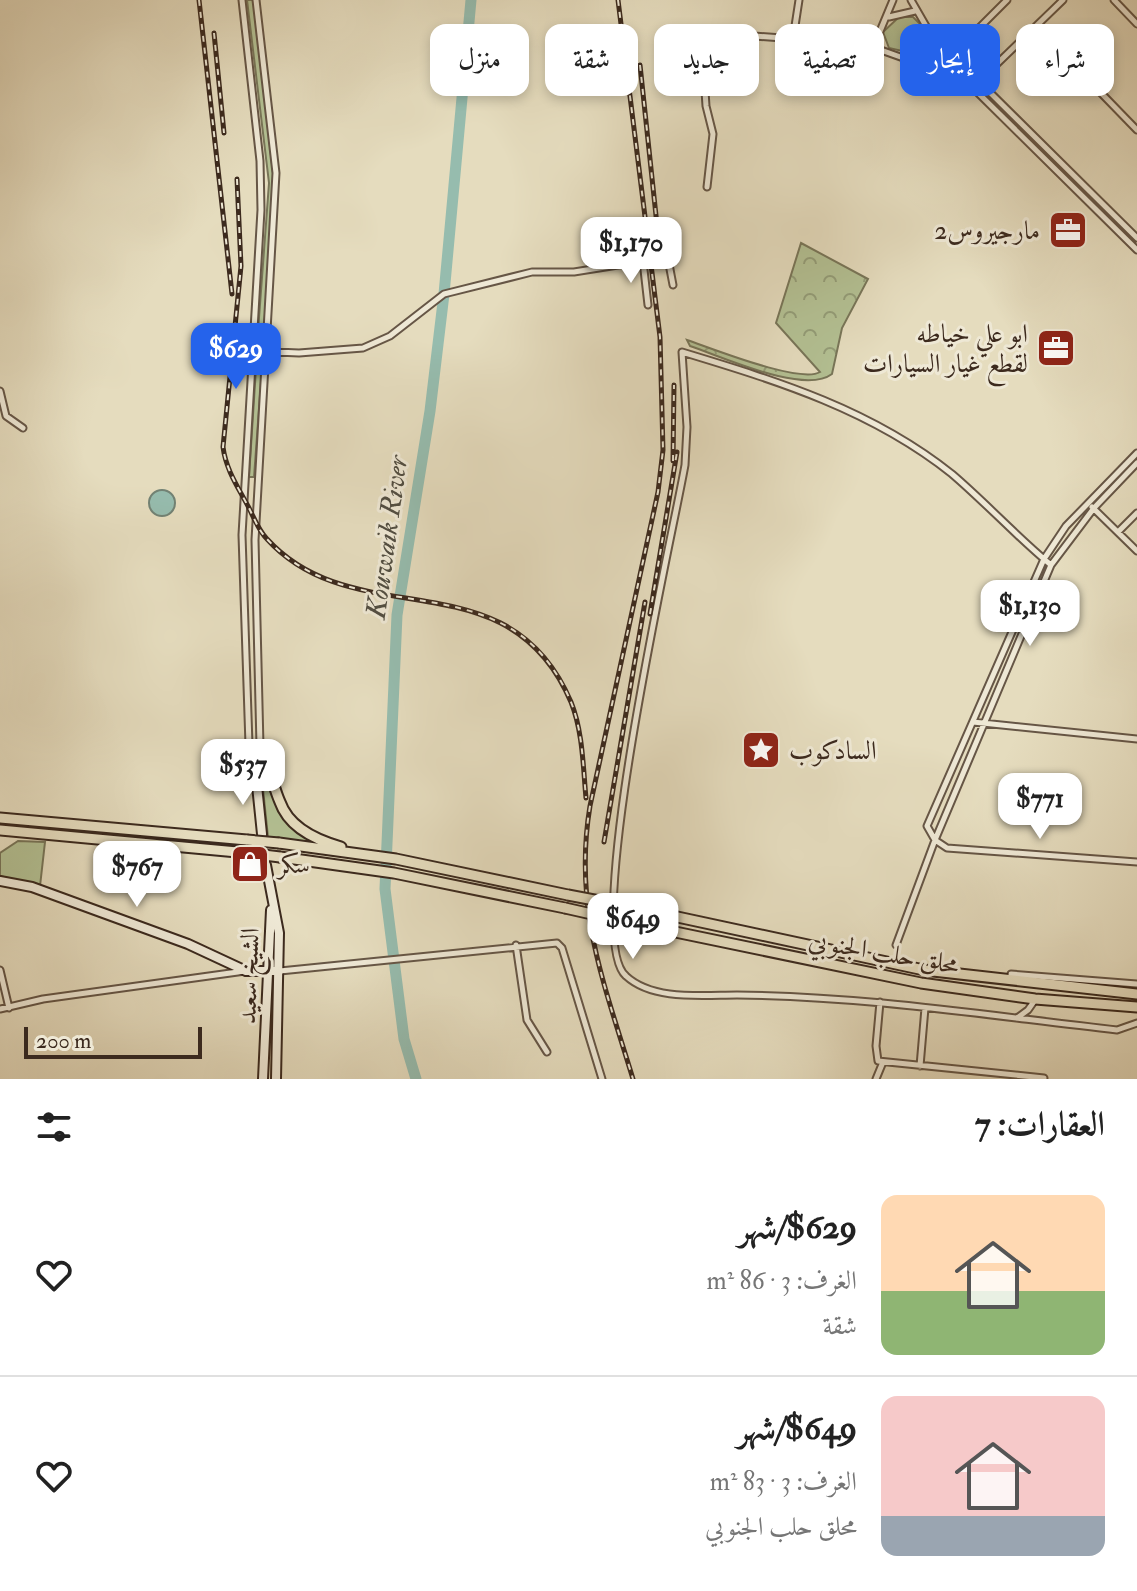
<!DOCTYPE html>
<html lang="ar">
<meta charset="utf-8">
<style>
:root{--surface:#fff;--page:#f6f6f6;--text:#222;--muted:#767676;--line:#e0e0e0;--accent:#2563eb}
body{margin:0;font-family:"IM FELL Double Pica",Amiri,serif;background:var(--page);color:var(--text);direction:rtl;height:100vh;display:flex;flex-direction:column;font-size:30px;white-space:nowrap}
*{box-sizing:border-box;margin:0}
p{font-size:26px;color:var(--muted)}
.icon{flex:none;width:44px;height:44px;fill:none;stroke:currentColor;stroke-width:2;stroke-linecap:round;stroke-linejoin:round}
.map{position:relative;height:1079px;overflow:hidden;direction:ltr}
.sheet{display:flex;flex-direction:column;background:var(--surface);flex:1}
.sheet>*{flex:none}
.hud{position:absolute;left:24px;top:24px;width:1090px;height:72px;direction:rtl;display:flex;gap:16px}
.scale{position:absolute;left:24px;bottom:20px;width:178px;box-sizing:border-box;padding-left:8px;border:4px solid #3c2a1e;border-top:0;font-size:22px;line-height:28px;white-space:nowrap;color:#3c2a1e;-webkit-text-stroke:6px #eee8d5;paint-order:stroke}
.price{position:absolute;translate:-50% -68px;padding:0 18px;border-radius:16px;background:#fff;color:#222;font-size:26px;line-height:52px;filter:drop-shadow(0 2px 4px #0008)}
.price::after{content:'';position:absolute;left:50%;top:48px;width:24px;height:18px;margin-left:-12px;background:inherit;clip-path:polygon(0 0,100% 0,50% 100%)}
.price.active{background:var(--accent);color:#fff}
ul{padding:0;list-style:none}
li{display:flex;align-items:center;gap:24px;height:200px;padding:0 32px}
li+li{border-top:2px solid var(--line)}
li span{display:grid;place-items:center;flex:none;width:224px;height:160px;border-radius:16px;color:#555}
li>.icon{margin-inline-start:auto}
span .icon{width:96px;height:96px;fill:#fffc;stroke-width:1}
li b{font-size:34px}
h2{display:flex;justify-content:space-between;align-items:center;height:96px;padding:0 32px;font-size:34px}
.pill{padding:0 28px;border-radius:16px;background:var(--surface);box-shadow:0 4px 12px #0003;font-size:28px;line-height:72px}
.pill.active{background:var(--accent);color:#fff}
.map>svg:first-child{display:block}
.grass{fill:#b3c093;stroke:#787558;stroke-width:2}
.forest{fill:url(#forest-crowns);stroke:#787558;stroke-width:2}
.water{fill:#96bcae;stroke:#728274;stroke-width:2}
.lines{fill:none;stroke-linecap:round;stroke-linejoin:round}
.river{stroke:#96bcae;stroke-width:11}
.minor-casing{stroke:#665646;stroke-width:9}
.secondary-casing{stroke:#3c2a1e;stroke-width:12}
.trunk-casing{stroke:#3c2a1e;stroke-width:13}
.minor{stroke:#eee8d5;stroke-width:5}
.secondary{stroke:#eee8d5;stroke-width:8}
.trunk{stroke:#e5dcbe;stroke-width:9}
.rail-casing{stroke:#3c2a1e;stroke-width:5}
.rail{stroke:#eee8d5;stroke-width:2;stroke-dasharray:6;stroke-linecap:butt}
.trunk-bridge-casing{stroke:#3c2a1e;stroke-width:13;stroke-linecap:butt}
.trunk-bridge{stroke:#e5dcbe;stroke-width:9}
.labels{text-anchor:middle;stroke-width:6;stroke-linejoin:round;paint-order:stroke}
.poi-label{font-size:26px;fill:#3c2a1e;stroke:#eee8d5;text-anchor:end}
.street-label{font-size:26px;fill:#3c2a1e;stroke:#eee8d5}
.water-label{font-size:28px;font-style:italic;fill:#524e42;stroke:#eee8d5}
</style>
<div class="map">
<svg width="1137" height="1079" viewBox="0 0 1137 1079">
<defs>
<pattern id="forest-crowns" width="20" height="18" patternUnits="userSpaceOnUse" patternTransform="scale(2)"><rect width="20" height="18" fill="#b3c093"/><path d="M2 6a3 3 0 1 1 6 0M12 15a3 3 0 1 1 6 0" fill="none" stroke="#939c77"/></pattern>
</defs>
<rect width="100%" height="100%" fill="#e5dcbe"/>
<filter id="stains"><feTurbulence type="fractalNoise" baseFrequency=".0025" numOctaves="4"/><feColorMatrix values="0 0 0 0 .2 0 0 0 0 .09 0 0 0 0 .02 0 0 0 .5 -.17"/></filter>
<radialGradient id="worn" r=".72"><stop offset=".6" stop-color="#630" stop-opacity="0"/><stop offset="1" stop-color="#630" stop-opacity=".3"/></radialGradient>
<path class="grass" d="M 247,0 L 254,0 L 274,183 L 263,345 L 257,345 L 269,183 Z
M 899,17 L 913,17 L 975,79 L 973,81 L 933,58 L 889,48 L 883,32 Z
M 257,353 L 263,354 L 254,477 L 249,477 Z
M 265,778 C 276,811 290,826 318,845 L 268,837 L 262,779 Z
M 18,841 L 45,842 L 40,886 L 0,876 L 0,853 Z"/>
<path class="forest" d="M 801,243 L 868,279 L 842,328 L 832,374 C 804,395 723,357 690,346 L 687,340 C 711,348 800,384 820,372 L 776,323 Z"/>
<path class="water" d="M149 503a13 13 0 1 1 26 0a13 13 0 1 1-26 0Z"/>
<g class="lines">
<path class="river" d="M 416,1079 L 404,1039 L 385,889 L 397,615 L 430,411 L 444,294 L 471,0"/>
<g class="minor-casing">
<path id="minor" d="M 242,0 L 260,161 L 261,210 L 242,535 L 249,745 L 256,776
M 256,0 L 276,173 L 255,540 L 260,746 L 256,775
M 911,0 L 930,33 L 1137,238
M 1114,0 L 1137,24
M 889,17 L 915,11
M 1036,26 L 1137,130
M 793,39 L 799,0
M 873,48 L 893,0
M 953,54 L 1007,0
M 974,86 L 1063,0
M 707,187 L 713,134 L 706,106 L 701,32 L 864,44 L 965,80 L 1137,250
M 643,261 L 648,305
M 253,351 L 299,353 L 363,348 L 390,336 L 444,294 L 532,272 L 574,272 L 643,261 L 669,264 L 673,285
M 0,391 L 6,416 L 23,428
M 1137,453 L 1066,526 L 1044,559 L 927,826 L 935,840 L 947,848 L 1137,862
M 1092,507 L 1137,551
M 1118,532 L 1137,513
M 1051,565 C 1016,536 986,503 952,474 C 872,410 778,381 682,352 L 687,427 L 685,465 C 672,539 580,936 626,976 C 653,1001 703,995 737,995 C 865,996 991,1016 1117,1030 L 1137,1023
M 973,722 L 1137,739
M 516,945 L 527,1020 L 547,1052
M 896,945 L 935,840 L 1051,565 L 1094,508 L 1137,463
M 0,970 L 9,1008
M 280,971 L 557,943 L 562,948 L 602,1079
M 1011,974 L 1137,984
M 880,1002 L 876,1046 L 878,1061 L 1044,1078
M 0,1009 L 43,999 L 245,971
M 1017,1018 L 1028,1010 L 1035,1000
M 920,1066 L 925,1008
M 876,1079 L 883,1062"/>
</g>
<g class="secondary-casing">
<path id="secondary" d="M 256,776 L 262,834
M 266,865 L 279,933 L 276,1079
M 0,881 L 32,887 L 188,944 L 246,971 L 279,971
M 263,1079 L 271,910"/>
</g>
<g class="trunk-casing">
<path id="trunk" d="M 260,754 C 272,770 272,784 280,802 C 289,828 316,840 341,847
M 0,818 L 247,840
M 0,830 L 248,853
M 279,843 L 396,859 L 568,895
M 280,857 L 394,873 L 565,908
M 631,907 L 924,970 L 1137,994
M 627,922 L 921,983 L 1035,999 L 1137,1007"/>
</g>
<use href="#minor" class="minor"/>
<use href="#secondary" class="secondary"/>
<use href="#trunk" class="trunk"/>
<g class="rail-casing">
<path id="rail" d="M 199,0 L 232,294
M 618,0 L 660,337 L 663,450 L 658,492 L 590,806 C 573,908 604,983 633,1079
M 214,33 L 224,133
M 640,65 L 657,225
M 237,179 L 241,266 L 223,447 C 226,470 238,487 249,508 C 254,518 259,531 267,539 C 356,637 508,554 571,702 C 583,732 583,767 586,798
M 673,461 L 674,385
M 650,614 L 677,452
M 604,842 L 645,602"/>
</g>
<use href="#rail" class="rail"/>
<g class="trunk-bridge-casing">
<path id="trunk-bridge" d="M 247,840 L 279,843
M 248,853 L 280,857
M 568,895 L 631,907
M 565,908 L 627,922"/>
</g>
<use href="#trunk-bridge" class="trunk-bridge"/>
</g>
<defs>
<g id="office-square" transform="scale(2)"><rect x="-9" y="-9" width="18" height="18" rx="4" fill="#8f2418" stroke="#eee8d5"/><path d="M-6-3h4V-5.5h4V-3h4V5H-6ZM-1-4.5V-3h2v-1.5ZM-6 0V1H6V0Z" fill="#fff"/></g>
<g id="sight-square" transform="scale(2)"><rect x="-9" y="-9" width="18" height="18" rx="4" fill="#8f2418" stroke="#eee8d5"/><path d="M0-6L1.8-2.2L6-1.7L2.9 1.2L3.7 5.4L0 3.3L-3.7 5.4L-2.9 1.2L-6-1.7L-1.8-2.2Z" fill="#fff"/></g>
<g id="shop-square" transform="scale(2)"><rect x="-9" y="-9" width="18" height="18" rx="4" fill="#8f2418" stroke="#eee8d5"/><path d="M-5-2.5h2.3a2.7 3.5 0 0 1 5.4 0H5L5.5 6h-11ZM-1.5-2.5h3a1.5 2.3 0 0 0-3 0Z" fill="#fff"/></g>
</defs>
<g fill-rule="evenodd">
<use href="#office-square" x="1068" y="230"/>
<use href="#office-square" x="1056" y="348"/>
<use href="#sight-square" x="761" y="750"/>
<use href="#shop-square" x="250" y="864"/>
</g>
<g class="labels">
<g class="poi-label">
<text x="1040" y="239">مارجيروس2</text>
<text x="1028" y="342">ابو علي خياطه<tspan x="1028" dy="30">لقطع غيار السيارات</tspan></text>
<text x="789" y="759" text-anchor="start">السادكوب</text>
<text x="278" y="873" text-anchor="start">سكر</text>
</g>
<g class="street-label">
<text transform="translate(884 952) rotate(10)" y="9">محلق حلب الجنوبي</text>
<text transform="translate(248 976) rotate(-88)" y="9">الشيخ سعيد</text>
</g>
<g class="water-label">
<text transform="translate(386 537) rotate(-82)" y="10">Kouwaik River</text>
</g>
</g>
<rect width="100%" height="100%" filter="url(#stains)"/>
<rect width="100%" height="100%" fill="url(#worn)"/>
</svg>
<div class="scale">200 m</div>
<b class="price" style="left:631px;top:285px">$1,170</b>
<b class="price active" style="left:236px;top:391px">$629</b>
<b class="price" style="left:1030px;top:648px">$1,130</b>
<b class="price" style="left:243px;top:807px">$537</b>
<b class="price" style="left:1040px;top:841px">$771</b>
<b class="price" style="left:137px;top:909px">$767</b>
<b class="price" style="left:633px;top:961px">$649</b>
<div class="hud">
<a class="pill">شراء</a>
<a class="pill active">إيجار</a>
<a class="pill">تصفية</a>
<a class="pill">جديد</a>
<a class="pill">شقة</a>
<a class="pill">منزل</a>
</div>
</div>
<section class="sheet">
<h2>العقارات: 7<svg class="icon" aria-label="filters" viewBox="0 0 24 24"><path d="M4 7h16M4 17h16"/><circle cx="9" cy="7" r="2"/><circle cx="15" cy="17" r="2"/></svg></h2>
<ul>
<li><span style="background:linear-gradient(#ffd9b3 60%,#8fb573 0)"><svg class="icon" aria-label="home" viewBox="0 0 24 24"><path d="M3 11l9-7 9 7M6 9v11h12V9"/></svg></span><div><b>$629/شهر</b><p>الغرف: 3 · 86 m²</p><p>شقة</p></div><svg class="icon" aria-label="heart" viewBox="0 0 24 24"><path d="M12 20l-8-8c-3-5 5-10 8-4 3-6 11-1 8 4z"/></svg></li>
<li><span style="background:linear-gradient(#f6c9c9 75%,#9aa5b1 0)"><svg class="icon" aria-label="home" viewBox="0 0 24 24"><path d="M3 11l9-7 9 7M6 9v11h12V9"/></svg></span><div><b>$649/شهر</b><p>الغرف: 3 · 83 m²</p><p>محلق حلب الجنوبي</p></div><svg class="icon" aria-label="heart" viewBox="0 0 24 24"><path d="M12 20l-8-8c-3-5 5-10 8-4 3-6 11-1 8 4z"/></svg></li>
</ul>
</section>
